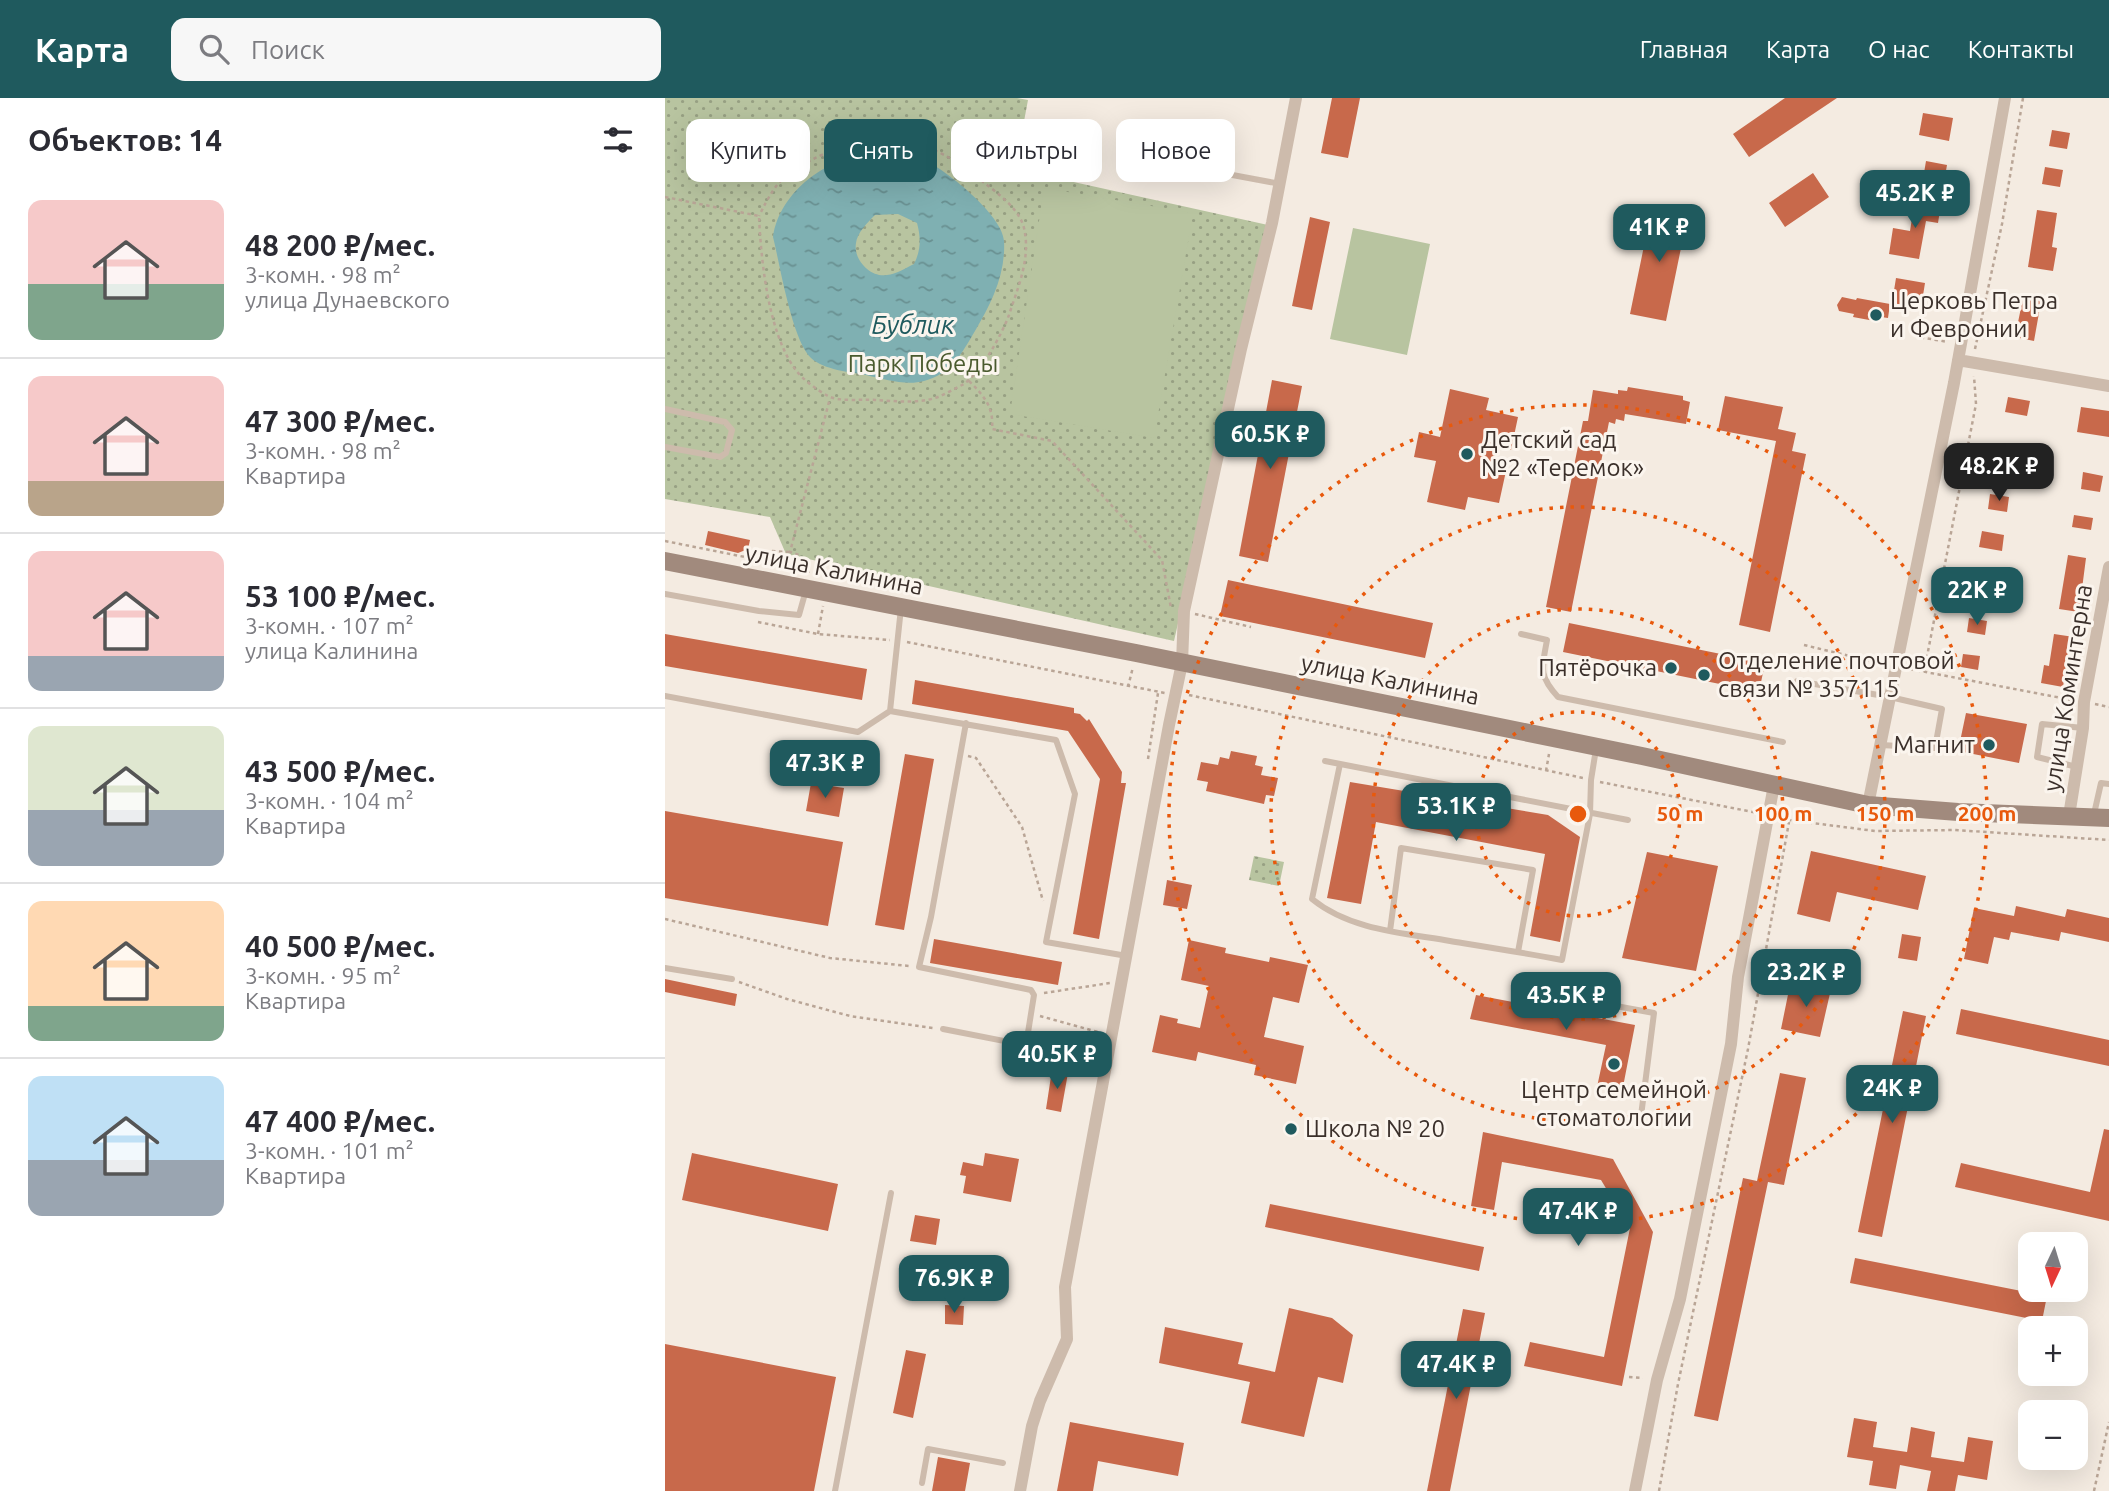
<!DOCTYPE html>
<html lang="ru">
<meta charset="utf-8">
<style>
:root{--surface:#fff;--page:#f7f7f7;--text:#2b2b33;--muted:#7c7c81;--line:#e1e1e2;--accent:#1f5a5e}
body{margin:0;font-family:Ubuntu,sans-serif;background:var(--page);color:var(--text);height:100vh;display:flex;flex-direction:column;font-size:26px;white-space:nowrap}
*{box-sizing:border-box;margin:0}
p{font-size:23px;color:var(--muted)}
.icon{flex:none;width:38px;height:38px;fill:none;stroke:currentColor;stroke-width:2;stroke-linecap:round;stroke-linejoin:round}
.map{position:relative;flex:1;overflow:hidden}
.panel{display:flex;flex-direction:column;background:var(--surface);width:665px}
.panel>*{flex:none}
.banner{position:absolute;left:21px;top:21px;width:665px;height:63px;display:flex;gap:14px}
.needle{width:46px;rotate:184deg}
.tools{position:absolute;left:1353px;top:1134px;display:grid;gap:14px}
.tools a{display:grid;place-items:center;width:70px;height:70px;border-radius:14px;background:var(--surface);box-shadow:0 7px 28px #0002;font-size:35px}
.price{position:absolute;translate:-50% -60px;padding:0 16px;border-radius:14px;background:var(--accent);color:#fff;font-size:23px;line-height:46px;filter:drop-shadow(0 2px 4px #0008)}
.price::after{content:'';position:absolute;left:50%;top:42px;width:21px;height:16px;margin-left:-10px;background:inherit;clip-path:polygon(0 0,100% 0,50% 100%)}
.price.current{background:#222;color:#fff}
ul{padding:0;list-style:none}
li{display:flex;align-items:center;gap:21px;height:175px;padding:0 28px}
li+li{border-top:2px solid var(--line)}
li span{display:grid;place-items:center;flex:none;width:196px;height:140px;border-radius:14px;color:#555}
li>.icon{margin-inline-start:auto}
span .icon{width:84px;height:84px;fill:#fffc;stroke-width:1}
li b{font-size:30px}
h2{display:flex;justify-content:space-between;align-items:center;height:84px;padding:0 28px;font-size:30px}
.chip{padding:0 24px;border-radius:14px;background:var(--surface);box-shadow:0 7px 28px #0002;font-size:24px;line-height:63px}
.chip.current{background:var(--accent);color:#fff}
header{display:flex;align-items:center;gap:42px;box-sizing:border-box;height:98px;padding:0 35px;background:var(--accent);color:#fff}
header strong{font-size:33px}
nav{display:flex;gap:38px;margin-inline-start:auto;font-size:24px}
.search{width:490px;height:63px;background:var(--page);display:flex;align-items:center;gap:18px;box-sizing:border-box;padding:0 24px;border-radius:14px;color:var(--muted);font-size:26px}
main{display:flex;flex:1;min-height:0}
.map>svg:first-child{display:block}
.park{fill:url(#park-dots)}
.garden{fill:#b8c4a0}
.water{fill:url(#water-ripples);fill-rule:evenodd}
.building{fill:#c8694b}
.lines{fill:none;stroke-linecap:round;stroke-linejoin:round}
.path{stroke:#b9a596;stroke-width:2.5;stroke-dasharray:3.5 3.5;stroke-linecap:butt}
.service{stroke:#cdbbac;stroke-width:6}
.minor{stroke:#cdbbac;stroke-width:12}
.secondary{stroke:#a18a7d;stroke-width:18}
.ring{fill:none;stroke:#e8590c;stroke-width:3.5;stroke-dasharray:3.5 7}
.poi-dot{fill:#1f5a5e;stroke:#fbf5ee;stroke-width:2.5}
.labels{text-anchor:middle;stroke-width:6;stroke-linejoin:round;paint-order:stroke}
.poi-label{font-size:24px;fill:#3b302b;stroke:#fbf5ee;text-anchor:start}
.park-label{font-size:24px;fill:#4a5a2e;stroke:#fbf5ee}
.street-label{font-size:24px;fill:#3b302b;stroke:#fbf5ee}
.water-label{font-size:26px;font-style:italic;fill:#1f5a5e;stroke:#fbf5ee}
.centre{fill:#e8590c;stroke:#fbf5ee;stroke-width:3.5}
.ring-label{font-size:21px;text-anchor:middle;font-weight:bold;fill:#e8590c;stroke:#fbf5ee;stroke-width:6;stroke-linejoin:round;paint-order:stroke}
</style>
<header>
<strong>Карта</strong>
<div class="search"><svg class="icon" aria-label="search" viewBox="0 0 24 24"><circle cx="10" cy="10" r="6"/><path d="M15 15l6 6"/></svg>Поиск</div>
<nav><a>Главная</a><a>Карта</a><a>О нас</a><a>Контакты</a></nav>
</header>
<main>
<section class="panel">
<h2>Объектов: 14<svg class="icon" aria-label="filters" viewBox="0 0 24 24"><path d="M4 7h16M4 17h16"/><circle cx="9" cy="7" r="2"/><circle cx="15" cy="17" r="2"/></svg></h2>
<ul>
<li><span style="background:linear-gradient(#f6c9c9 60%,#7fa58c 0)"><svg class="icon" aria-label="home" viewBox="0 0 24 24"><path d="M3 11l9-7 9 7M6 9v11h12V9"/></svg></span><div><b>48 200 ₽/мес.</b><p>3-комн. · 98 m²</p><p>улица Дунаевского</p></div></li>
<li><span style="background:linear-gradient(#f6c9c9 75%,#b9a48a 0)"><svg class="icon" aria-label="home" viewBox="0 0 24 24"><path d="M3 11l9-7 9 7M6 9v11h12V9"/></svg></span><div><b>47 300 ₽/мес.</b><p>3-комн. · 98 m²</p><p>Квартира</p></div></li>
<li><span style="background:linear-gradient(#f6c9c9 75%,#9aa5b1 0)"><svg class="icon" aria-label="home" viewBox="0 0 24 24"><path d="M3 11l9-7 9 7M6 9v11h12V9"/></svg></span><div><b>53 100 ₽/мес.</b><p>3-комн. · 107 m²</p><p>улица Калинина</p></div></li>
<li><span style="background:linear-gradient(#dfe7d0 60%,#9aa5b1 0)"><svg class="icon" aria-label="home" viewBox="0 0 24 24"><path d="M3 11l9-7 9 7M6 9v11h12V9"/></svg></span><div><b>43 500 ₽/мес.</b><p>3-комн. · 104 m²</p><p>Квартира</p></div></li>
<li><span style="background:linear-gradient(#ffd9b3 75%,#7fa58c 0)"><svg class="icon" aria-label="home" viewBox="0 0 24 24"><path d="M3 11l9-7 9 7M6 9v11h12V9"/></svg></span><div><b>40 500 ₽/мес.</b><p>3-комн. · 95 m²</p><p>Квартира</p></div></li>
<li><span style="background:linear-gradient(#bfe0f5 60%,#9aa5b1 0)"><svg class="icon" aria-label="home" viewBox="0 0 24 24"><path d="M3 11l9-7 9 7M6 9v11h12V9"/></svg></span><div><b>47 400 ₽/мес.</b><p>3-комн. · 101 m²</p><p>Квартира</p></div></li>
</ul>
</section>
<div class="map">
<svg width="1444" height="1393" viewBox="0 0 1444 1393">
<defs>
<pattern id="park-dots" width="8" height="8" patternUnits="userSpaceOnUse" patternTransform="scale(1.75)"><rect width="8" height="8" fill="#b8c4a0"/><path d="M2 2h.1M6 6h.1" fill="none" stroke="#97a083" stroke-width="1.8" stroke-linecap="round"/></pattern>
<pattern id="water-ripples" width="26" height="14" patternUnits="userSpaceOnUse" patternTransform="scale(1.75)"><rect width="26" height="14" fill="#7fb0b2"/><path d="M2 4q2-2 4 0t4 0M15 11q2-2 4 0t4 0" fill="none" stroke="#699091"/></pattern>
</defs>
<rect width="100%" height="100%" fill="#f4ebe1"/>
<path class="park" d="M 0,0 L 352,0 L 363,2 L 350,71 L 603,127 L 509,543 L 121,456 L 105,419 L 0,401 Z
M 589,758 L 619,764 L 614,788 L 584,782 Z"/>
<path class="garden" d="M 379,90 L 528,115 L 489,340 L 345,316 Z
M 688,130 L 765,146 L 742,257 L 665,241 Z"/>
<path class="water" d="M 208,53 C 224,53 239,53 255,60 C 278,69 338,117 339,143 C 341,176 326,206 310,233 C 297,255 286,276 259,283 C 241,288 218,281 201,277 C 185,274 159,272 146,260 C 127,242 115,167 108,139 C 115,92 163,60 208,53 ZM 233,116 L 252,125 C 256,140 256,152 249,166 C 241,170 231,176 222,177 C 206,180 188,162 191,145 C 192,135 203,124 210,117 Z"/>
<path class="building" d="M 667,0 L 695,0 L 683,60 L 656,55 Z
M 1120,0 L 1172,0 L 1084,59 L 1068,36 Z
M 1258,15 L 1288,20 L 1284,43 L 1254,37 Z
M 1387,32 L 1405,35 L 1402,51 L 1384,48 Z
M 1261,63 L 1282,67 L 1279,84 L 1258,81 Z
M 1380,69 L 1398,72 L 1395,89 L 1377,86 Z
M 1148,75 L 1164,99 L 1120,129 L 1104,105 Z
M 1250,101 L 1276,106 L 1273,125 L 1261,123 L 1254,161 L 1224,156 L 1228,130 L 1245,133 Z
M 987,109 L 1023,116 L 1001,223 L 965,216 Z
M 1372,112 L 1392,115 L 1387,149 L 1392,150 L 1388,173 L 1363,169 Z
M 645,119 L 665,124 L 647,212 L 627,208 Z
M 1231,180 L 1260,185 L 1256,210 L 1227,205 Z
M 1359,195 L 1377,198 L 1369,243 L 1350,239 Z
M 1177,199 L 1191,202 L 1192,200 L 1225,206 L 1223,220 L 1216,219 L 1215,224 L 1188,219 L 1189,216 L 1174,213 L 1172,207 Z
M 607,282 L 637,288 L 603,464 L 574,458 Z
M 963,289 L 1018,298 L 1018,302 L 1025,304 L 1021,326 L 960,316 L 959,323 L 951,321 L 950,326 L 944,324 L 906,514 L 881,509 L 918,323 L 923,323 L 928,292 L 953,296 L 953,292 L 962,293 Z
M 785,291 L 824,300 L 821,312 L 853,319 L 846,352 L 833,349 L 828,370 L 841,373 L 834,405 L 803,399 L 800,412 L 762,404 L 771,363 L 749,359 L 754,334 L 775,339 Z
M 1060,298 L 1118,309 L 1113,331 L 1131,335 L 1127,353 L 1141,356 L 1105,534 L 1074,527 L 1111,343 L 1053,332 Z
M 1343,299 L 1365,303 L 1362,318 L 1340,314 Z
M 1416,309 L 1444,313 L 1444,339 L 1412,334 Z
M 1334,357 L 1357,361 L 1354,376 L 1332,373 Z
M 1418,374 L 1438,378 L 1435,394 L 1416,391 Z
M 1325,396 L 1344,399 L 1342,414 L 1323,411 Z
M 1409,417 L 1428,420 L 1426,432 L 1407,429 Z
M 43,433 L 85,442 L 83,451 L 73,455 L 40,447 Z
M 1317,433 L 1339,437 L 1337,453 L 1314,449 Z
M 1403,457 L 1421,460 L 1414,514 L 1394,511 Z
M 1311,478 L 1330,481 L 1327,497 L 1308,494 Z
M 563,482 L 768,525 L 760,560 L 555,518 Z
M 1304,520 L 1322,523 L 1320,537 L 1302,534 Z
M 904,525 L 1100,565 L 1094,594 L 898,554 Z
M 0,536 L 202,571 L 197,602 L 0,568 Z
M 1389,536 L 1409,539 L 1406,554 L 1403,554 L 1398,589 L 1376,585 L 1379,567 L 1384,568 Z
M 1298,556 L 1315,558 L 1313,572 L 1296,569 Z
M 250,582 L 409,610 L 409,615 L 415,616 L 422,623 L 424,621 L 457,674 L 456,685 L 461,685 L 434,841 L 408,836 L 435,681 L 403,633 L 247,606 Z
M 1301,615 L 1362,626 L 1354,665 L 1293,653 Z
M 566,653 L 592,658 L 590,667 L 598,669 L 596,677 L 613,680 L 609,698 L 601,697 L 599,706 L 541,693 L 543,684 L 532,682 L 536,664 L 553,667 L 555,659 L 564,661 Z
M 240,656 L 269,661 L 239,832 L 210,827 Z
M 685,684 L 883,717 L 915,739 L 895,844 L 865,838 L 880,756 L 711,724 L 696,806 L 662,800 Z
M 146,685 L 179,690 L 174,719 L 141,713 Z
M 0,713 L 178,744 L 163,828 L 0,800 Z
M 1146,753 L 1261,778 L 1253,812 L 1172,794 L 1165,824 L 1132,816 Z
M 982,754 L 1053,768 L 1031,873 L 957,860 Z
M 502,782 L 527,787 L 522,811 L 498,807 Z
M 1351,808 L 1400,819 L 1402,811 L 1444,820 L 1444,844 L 1396,834 L 1394,843 L 1346,834 L 1344,842 L 1329,839 L 1323,866 L 1299,861 L 1309,810 L 1349,818 Z
M 1237,836 L 1256,839 L 1252,863 L 1233,860 Z
M 269,841 L 397,864 L 393,887 L 265,865 Z
M 524,842 L 561,850 L 560,855 L 604,864 L 605,859 L 643,867 L 634,905 L 608,899 L 599,939 L 639,948 L 631,986 L 589,977 L 591,967 L 533,954 L 531,963 L 487,954 L 495,917 L 513,921 L 512,925 L 535,930 L 544,888 L 516,882 Z
M 0,881 L 72,896 L 70,908 L 0,894 Z
M 1126,882 L 1166,891 L 1155,939 L 1116,931 Z
M 811,897 L 970,927 L 957,994 L 932,989 L 941,947 L 805,921 Z
M 1296,911 L 1444,942 L 1444,968 L 1291,936 Z
M 1238,913 L 1261,918 L 1217,1139 L 1193,1134 Z
M 340,958 L 366,962 L 364,975 L 338,970 Z
M 387,972 L 403,975 L 396,1014 L 381,1011 Z
M 1115,975 L 1141,980 L 1119,1087 L 1103,1084 L 1053,1323 L 1029,1318 L 1078,1080 L 1092,1083 Z
M 1439,1031 L 1444,1032 L 1444,1123 L 1290,1089 L 1296,1065 L 1425,1094 Z
M 818,1034 L 948,1061 L 988,1134 L 957,1288 L 859,1268 L 865,1244 L 939,1259 L 965,1130 L 936,1082 L 837,1064 L 829,1112 L 806,1108 Z
M 27,1055 L 173,1086 L 163,1133 L 17,1102 Z
M 320,1055 L 354,1061 L 346,1104 L 298,1095 L 301,1078 L 295,1077 L 298,1064 L 318,1068 Z
M 605,1106 L 819,1149 L 814,1173 L 600,1129 Z
M 250,1117 L 275,1121 L 271,1147 L 245,1143 Z
M 1190,1160 L 1382,1198 L 1377,1223 L 1185,1185 Z
M 280,1207 L 299,1208 L 298,1227 L 280,1226 Z
M 624,1210 L 667,1220 L 688,1237 L 678,1285 L 653,1279 L 639,1339 L 576,1325 L 585,1284 L 494,1265 L 500,1229 L 578,1245 L 573,1266 L 610,1274 Z
M 798,1211 L 820,1215 L 785,1393 L 762,1393 Z
M 0,1246 L 171,1279 L 149,1393 L 0,1393 Z
M 241,1252 L 261,1256 L 248,1320 L 228,1315 Z
M 1189,1320 L 1212,1324 L 1208,1349 L 1242,1354 L 1246,1329 L 1270,1334 L 1266,1359 L 1299,1364 L 1303,1339 L 1328,1343 L 1322,1382 L 1293,1377 L 1290,1393 L 1262,1393 L 1266,1373 L 1235,1367 L 1231,1391 L 1204,1387 L 1208,1363 L 1182,1359 Z
M 405,1324 L 519,1345 L 513,1378 L 433,1363 L 428,1393 L 392,1393 Z
M 273,1359 L 305,1365 L 300,1393 L 267,1393 Z"/>
<g class="lines">
<path class="path" d="M 0,99 L 94,118 C 96,162 103,234 130,271 C 137,281 152,292 163,298 C 174,304 197,301 210,302 C 230,303 254,306 273,299 C 281,296 289,291 297,287 C 315,277 337,236 344,217 C 353,189 366,160 359,130 C 354,110 332,95 317,83 C 266,42 223,27 161,55 C 122,73 113,79 94,118
M 1257,220 L 1254,239 L 1283,244
M 1310,251 L 1337,126 L 1358,0
M 304,283 C 319,298 329,309 327,331 L 387,343 L 497,462 L 506,510
M 0,443 L 95,462 L 106,453 L 124,454
M 144,475 L 134,457 L 125,454 L 165,300
M 530,516 L 586,529
M 93,524 L 153,536 L 225,542
M 153,536 L 158,508
M 242,544 L 500,595
M 1139,547 L 1218,566
M 1245,571 L 1407,602
M 1259,574 L 1311,306 L 1309,278
M 463,589 L 468,569
M 524,597 L 918,680
M 1430,606 L 1444,609
M 303,658 L 311,660 L 357,729 L 378,803
M 483,661 L 493,595
M 881,673 L 884,656
M 935,684 L 1093,715
M 1116,721 L 1210,733 L 1290,732 L 1444,742
M 0,821 L 165,860 L 244,868
M 74,884 L 122,901 L 185,918 L 268,930
M 379,895 L 445,885
M 375,918 L 433,934
M 964,1279 L 978,1280
M 994,1393 L 1013,1286 L 1083,951 L 1124,724
M 1429,1393 L 1444,1324"/>
<path class="service" d="M 546,73 L 616,86
M 0,311 L 60,324 L 67,332 L 61,355 L 55,359 L 0,349
M 0,496 L 94,513 L 134,517 L 141,492
M 856,536 L 882,542 C 877,570 873,577 893,599 L 1118,644
M 1132,583 L 1225,599 L 1277,611 L 1270,650 L 1216,647
M 0,598 L 193,634 L 225,613 L 391,642 L 410,696 L 381,844 L 462,858
M 225,613 L 236,510
M 301,625 L 266,819 L 254,869 L 366,892 L 369,897 L 361,947
M 660,663 L 963,722
M 675,666 L 647,801 C 685,832 738,835 785,843 C 822,849 860,855 897,862 L 925,716 L 926,682 L 931,651
M 1412,669 L 1372,659 L 1377,626 L 1418,630
M 1429,716 L 1436,685 L 1444,686
M 725,833 L 736,750 L 868,772 L 853,854
M 0,870 L 67,881
M 929,904 L 989,915 L 976,1018
M 278,931 L 441,963
M 257,1385 L 263,1351 L 338,1365
M 170,1393 L 226,1095"/>
<path class="minor" d="M 1293,262 L 1444,288
M 1203,707 L 1289,285 L 1340,0
M 1404,718 L 1418,630 L 1419,604 L 1444,469
M 355,1393 L 367,1328 L 375,1303 L 402,1241 L 400,1189 L 504,627 L 517,565 L 519,513 L 576,251 L 607,125 L 631,0
M 970,1393 L 992,1282 L 1015,1201 L 1066,946 L 1073,879 L 1109,687"/>
<path class="secondary" d="M 0,463 L 471,555 L 977,658 L 1203,707 L 1293,714 L 1444,720"/>
</g>
<g class="ring">
<circle cx="913" cy="716" r="102"/>
<circle cx="913" cy="716" r="205"/>
<circle cx="913" cy="716" r="307"/>
<circle cx="913" cy="716" r="409"/>
</g>
<g class="poi-dot">
<circle cx="1211" cy="217" r="7"/>
<circle cx="802" cy="356" r="7"/>
<circle cx="1006" cy="570" r="7"/>
<circle cx="1039" cy="577" r="7"/>
<circle cx="1324" cy="647" r="7"/>
<circle cx="949" cy="966" r="7"/>
<circle cx="626" cy="1031" r="7"/>
</g>
<g class="labels">
<g class="poi-label">
<text x="1225" y="211">Церковь Петра<tspan x="1225" dy="28">и Февронии</tspan></text>
<text x="816" y="350">Детский сад<tspan x="816" dy="28">№2 «Теремок»</tspan></text>
<text x="1053" y="571">Отделение почтовой<tspan x="1053" dy="28">связи № 357115</tspan></text>
<text x="992" y="578" text-anchor="end">Пятёрочка</text>
<text x="1310" y="655" text-anchor="end">Магнит</text>
<text x="949" y="1000" text-anchor="middle">Центр cемейной<tspan x="949" dy="28">cтоматологии</tspan></text>
<text x="640" y="1039">Школа № 20</text>
</g>
<g class="park-label">
<text x="258" y="274">Парк Победы</text>
</g>
<g class="street-label">
<text transform="translate(169 472) rotate(11)" y="8">улица Калинина</text>
<text transform="translate(725 582) rotate(11)" y="8">улица Калинина</text>
<text transform="translate(1403 590) rotate(-81)" y="8">улица Коминтерна</text>
</g>
<g class="water-label">
<text x="248" y="236">Бублик</text>
</g>
</g>
<circle cx="913" cy="716" r="10" class="centre"/>
<g class="ring-label">
<text x="1015" y="723">50 m</text>
<text x="1118" y="723">100 m</text>
<text x="1220" y="723">150 m</text>
<text x="1322" y="723">200 m</text>
</g>
</svg>
<div class="tools">
<a><svg class="needle" viewBox="-14 -14 28 28"><path d="M0-13l5 13h-10z" fill="#e53935"/><path d="M0 13l5-13h-10z" fill="#7c7c81"/></svg></a>
<a>+</a>
<a>−</a>
</div>
<b class="price" style="left:1250px;top:132px">45.2K ₽</b>
<b class="price" style="left:994px;top:166px">41K ₽</b>
<b class="price" style="left:605px;top:373px">60.5K ₽</b>
<b class="price current" style="left:1334px;top:405px">48.2K ₽</b>
<b class="price" style="left:1312px;top:529px">22K ₽</b>
<b class="price" style="left:160px;top:702px">47.3K ₽</b>
<b class="price" style="left:791px;top:745px">53.1K ₽</b>
<b class="price" style="left:1141px;top:911px">23.2K ₽</b>
<b class="price" style="left:901px;top:934px">43.5K ₽</b>
<b class="price" style="left:392px;top:993px">40.5K ₽</b>
<b class="price" style="left:1227px;top:1027px">24K ₽</b>
<b class="price" style="left:913px;top:1150px">47.4K ₽</b>
<b class="price" style="left:289px;top:1217px">76.9K ₽</b>
<b class="price" style="left:791px;top:1303px">47.4K ₽</b>
<div class="banner">
<a class="chip">Купить</a>
<a class="chip current">Снять</a>
<a class="chip">Фильтры</a>
<a class="chip">Новое</a>
</div>
</div>
</main>
